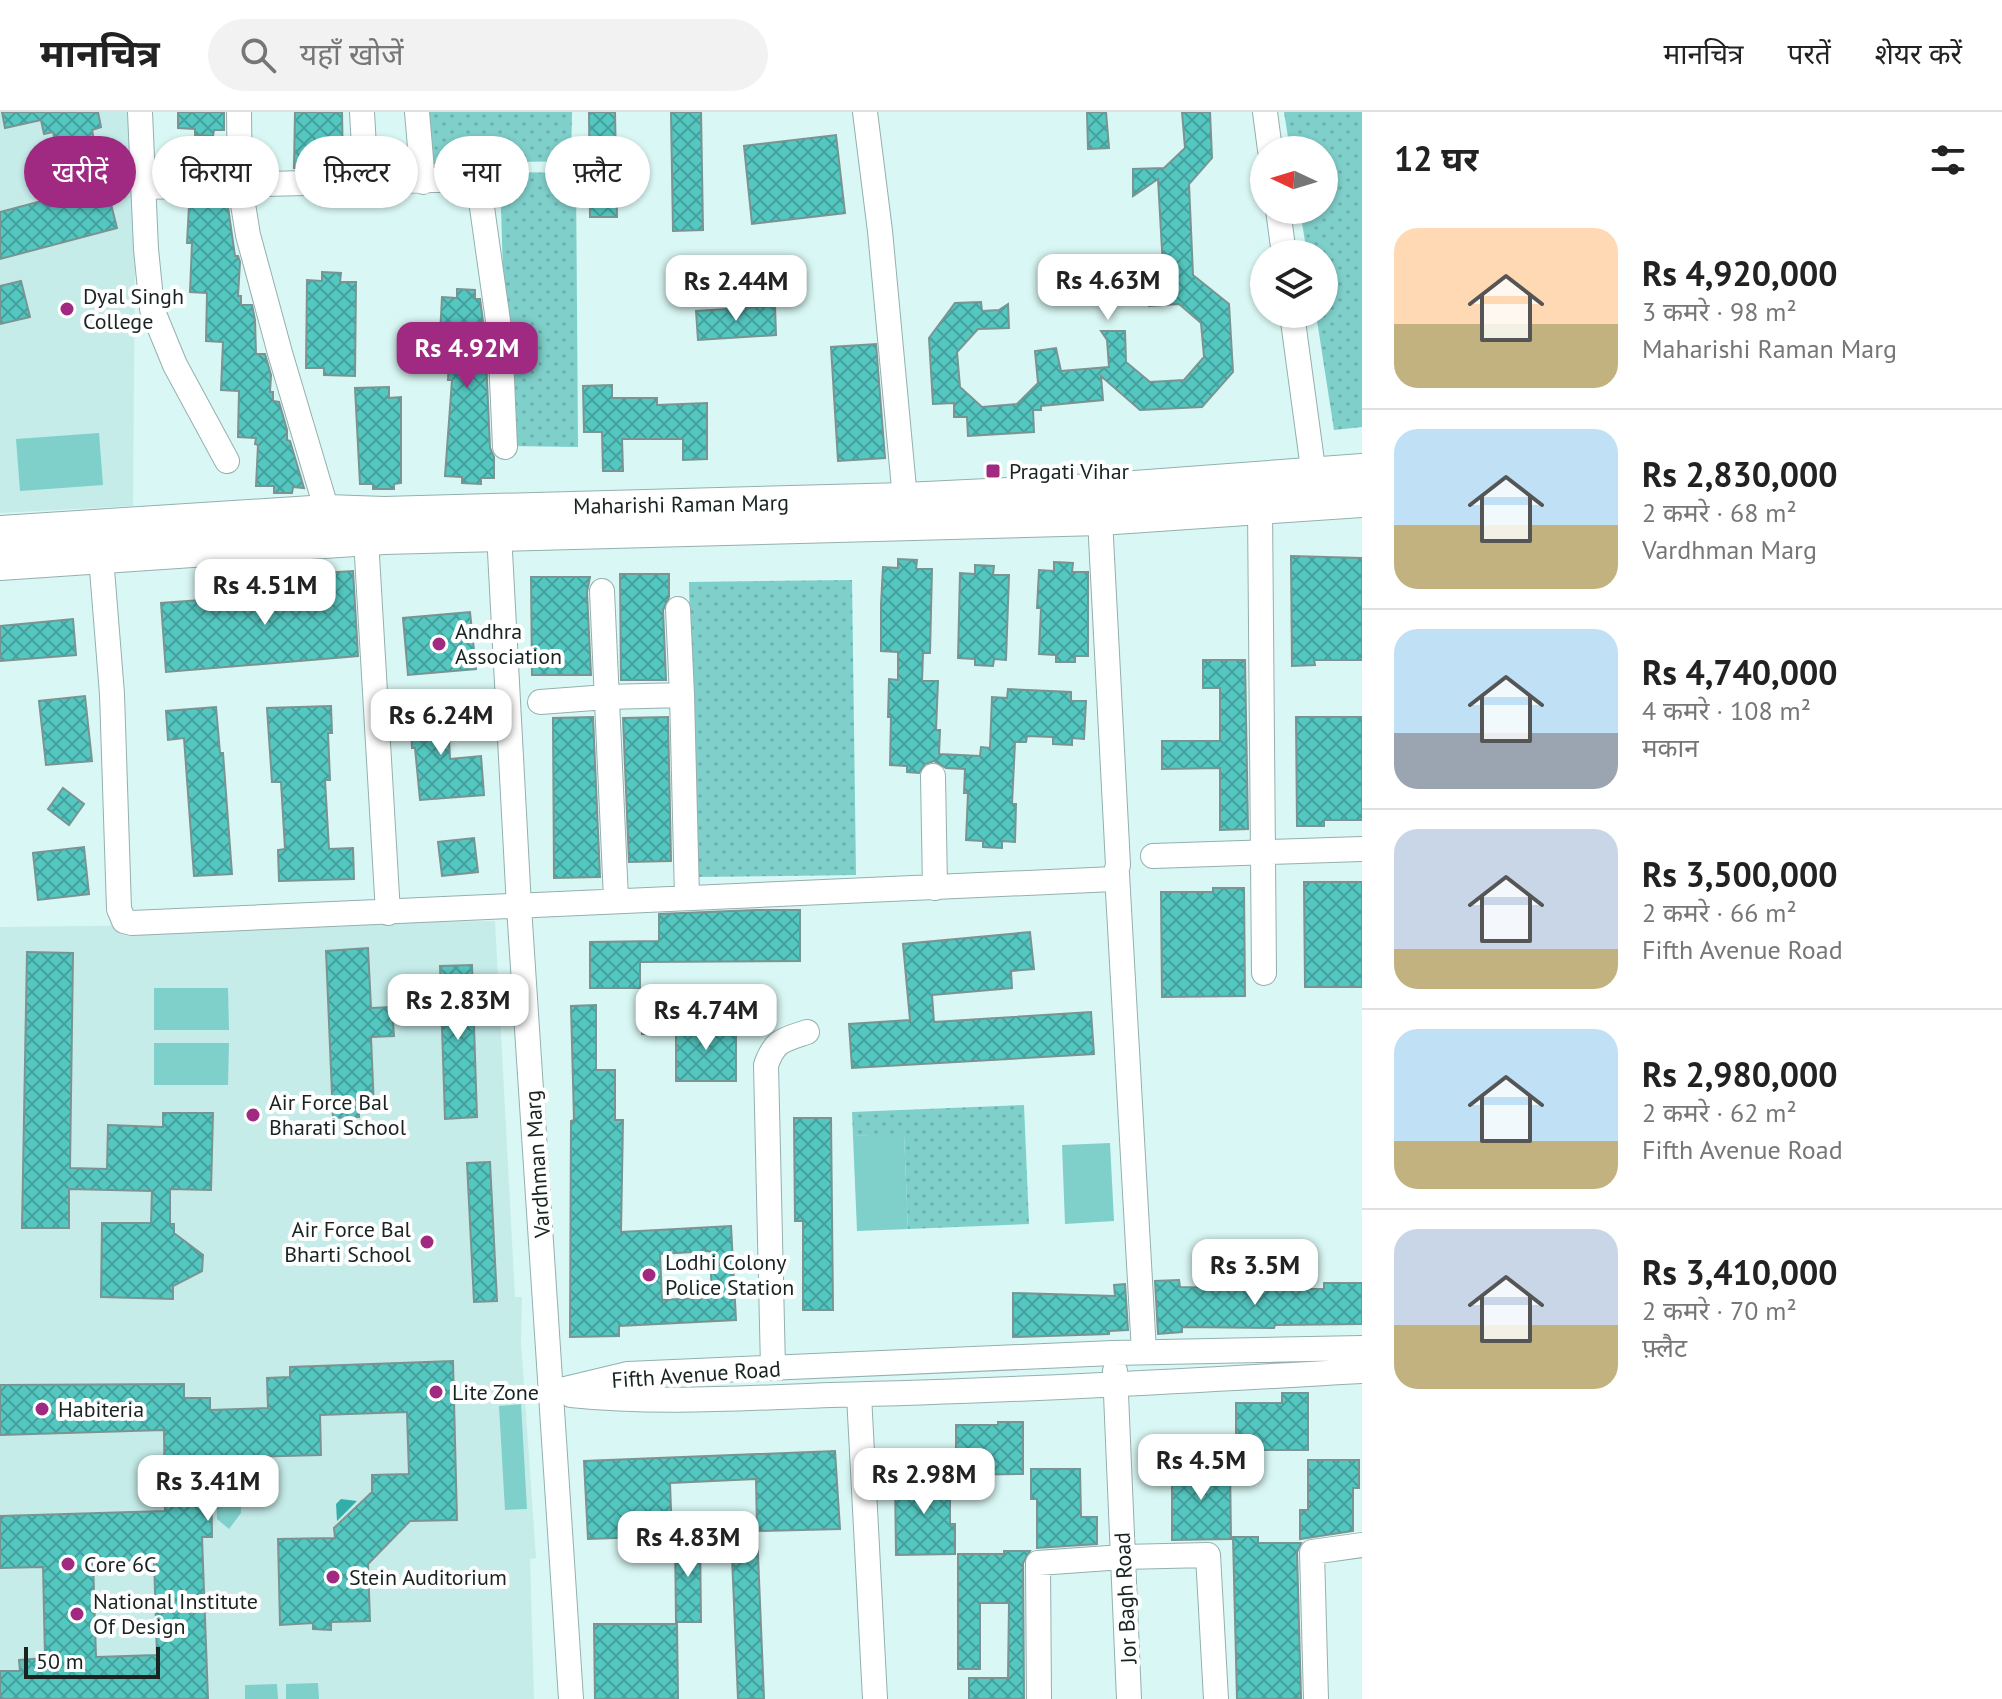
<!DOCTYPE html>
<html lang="hi">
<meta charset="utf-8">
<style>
:root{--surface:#fff;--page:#f2f2f2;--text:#222;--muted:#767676;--line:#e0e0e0;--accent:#a02981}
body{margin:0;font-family:"PT Sans","Noto Sans Devanagari",sans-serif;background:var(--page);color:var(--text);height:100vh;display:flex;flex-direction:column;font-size:30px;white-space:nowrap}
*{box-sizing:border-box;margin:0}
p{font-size:26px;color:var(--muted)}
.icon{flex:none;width:44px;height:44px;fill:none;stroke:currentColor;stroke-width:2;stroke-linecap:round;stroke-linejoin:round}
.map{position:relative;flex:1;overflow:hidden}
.side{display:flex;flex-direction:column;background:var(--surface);width:640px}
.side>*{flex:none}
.top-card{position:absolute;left:24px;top:24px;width:760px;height:72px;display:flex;gap:16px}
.needle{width:52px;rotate:274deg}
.buttons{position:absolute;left:1250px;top:24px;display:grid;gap:16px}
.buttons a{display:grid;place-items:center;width:88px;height:88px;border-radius:50%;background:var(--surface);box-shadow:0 2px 6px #0004;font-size:40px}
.scale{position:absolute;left:24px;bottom:20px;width:136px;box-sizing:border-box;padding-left:8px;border:4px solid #182322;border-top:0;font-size:22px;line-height:28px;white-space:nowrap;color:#182322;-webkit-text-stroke:6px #fff;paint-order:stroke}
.price{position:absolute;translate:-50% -68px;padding:0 18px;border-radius:16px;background:#fff;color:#222;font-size:26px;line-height:52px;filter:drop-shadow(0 2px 4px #0008)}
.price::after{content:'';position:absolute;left:50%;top:48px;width:24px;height:18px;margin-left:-12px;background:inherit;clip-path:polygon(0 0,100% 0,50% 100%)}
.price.on{background:var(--accent);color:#fff}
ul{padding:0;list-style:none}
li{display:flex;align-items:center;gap:24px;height:200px;padding:0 32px}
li+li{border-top:2px solid var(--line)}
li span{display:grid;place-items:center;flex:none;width:224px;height:160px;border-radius:24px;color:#555}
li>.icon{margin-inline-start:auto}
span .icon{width:96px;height:96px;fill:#fffc;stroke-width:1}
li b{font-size:34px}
h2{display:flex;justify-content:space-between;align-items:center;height:96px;padding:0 32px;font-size:34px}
.chip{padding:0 28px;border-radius:36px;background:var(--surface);box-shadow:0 2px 6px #0004;font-size:28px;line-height:72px}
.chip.on{background:var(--accent);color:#fff}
header{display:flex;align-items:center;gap:48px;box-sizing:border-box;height:112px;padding:0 40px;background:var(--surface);border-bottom:2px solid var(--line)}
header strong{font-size:38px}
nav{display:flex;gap:44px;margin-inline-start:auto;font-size:28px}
.search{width:560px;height:72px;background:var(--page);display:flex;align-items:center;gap:20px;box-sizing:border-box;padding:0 28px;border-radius:44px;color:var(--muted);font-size:30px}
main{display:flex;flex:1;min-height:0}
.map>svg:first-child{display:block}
.built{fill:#c5ece9}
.green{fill:#7fcfca}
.park{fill:url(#park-dots)}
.water{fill:#35ada8}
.building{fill:url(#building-cross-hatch);stroke:#799492;stroke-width:2;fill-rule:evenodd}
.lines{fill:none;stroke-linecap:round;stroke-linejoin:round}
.minor-casing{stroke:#94b0ae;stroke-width:26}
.major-casing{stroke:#94b0ae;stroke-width:34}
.minor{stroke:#fff;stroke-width:24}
.major{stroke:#fff;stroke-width:32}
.poi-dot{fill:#a02981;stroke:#fff;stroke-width:3}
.labels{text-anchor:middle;stroke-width:8;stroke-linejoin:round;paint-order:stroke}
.poi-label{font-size:22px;fill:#182322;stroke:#fff;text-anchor:start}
.street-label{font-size:22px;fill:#182322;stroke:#fff}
</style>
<header>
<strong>मानचित्र</strong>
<div class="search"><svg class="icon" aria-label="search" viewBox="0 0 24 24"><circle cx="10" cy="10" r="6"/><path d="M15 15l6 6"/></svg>यहाँ खोजें</div>
<nav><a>मानचित्र</a><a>परतें</a><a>शेयर करें</a></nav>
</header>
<main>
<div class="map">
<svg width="1362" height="1587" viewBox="0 0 1362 1587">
<defs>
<pattern id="park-dots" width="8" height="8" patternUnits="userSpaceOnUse" patternTransform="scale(2)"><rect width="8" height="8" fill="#7fcfca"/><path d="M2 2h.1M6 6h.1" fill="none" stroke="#6db1ad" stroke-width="1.8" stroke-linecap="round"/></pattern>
<pattern id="building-cross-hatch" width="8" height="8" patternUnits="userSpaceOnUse" patternTransform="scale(2)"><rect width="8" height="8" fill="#54c7c1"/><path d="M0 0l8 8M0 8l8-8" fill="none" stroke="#45a19c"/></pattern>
</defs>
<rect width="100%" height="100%" fill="#d9f7f4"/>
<path class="built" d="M 0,0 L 136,0 L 133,394 L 0,401 Z
M 495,809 L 515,1185 L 522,1185 L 521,1230 L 536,1446 L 530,1447 L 534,1587 L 0,1587 L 0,815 Z"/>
<path class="green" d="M 99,321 L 103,373 L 20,379 L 16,327 Z
M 154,876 L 228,876 L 229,918 L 154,918 Z
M 154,931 L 229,931 L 228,973 L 154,973 Z
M 904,1021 L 908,1117 L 857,1119 L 853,1024 Z
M 1110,1031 L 1114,1109 L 1065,1112 L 1062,1033 Z
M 521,1292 L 527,1397 L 505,1398 L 499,1294 Z
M 241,1361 L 241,1401 L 229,1417 L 217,1407 L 216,1362 Z
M 318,1571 L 319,1587 L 286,1587 L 286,1572 Z
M 277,1572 L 278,1587 L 245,1587 L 245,1573 Z"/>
<path class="park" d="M 429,0 L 572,0 L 571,49 L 431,52 Z
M 1284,0 L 1362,0 L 1362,315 L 1334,318 L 1316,202 L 1324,202 L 1324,142 L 1307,142 L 1300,98 L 1324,98 L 1324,38 L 1290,38 Z
M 500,60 L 576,61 L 578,335 L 508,334 Z
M 852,468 L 856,763 L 694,765 L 689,470 Z
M 1024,993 L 1029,1112 L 908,1117 L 904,1022 L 853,1024 L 852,1000 Z"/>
<path class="water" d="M 341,1387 L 357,1389 L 337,1409 L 336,1392 Z"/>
<path class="building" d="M 2,0 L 98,0 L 101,15 L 92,18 L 95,33 L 58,41 L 53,20 L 44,22 L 41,8 L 5,16 Z
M 178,0 L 224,0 L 224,18 L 214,18 L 213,24 L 195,23 L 195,17 L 178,16 Z
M 295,0 L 342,0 L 343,55 L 294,56 Z
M 589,0 L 615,0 L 617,105 L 590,105 Z
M 671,0 L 701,0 L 703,118 L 673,119 Z
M 1087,0 L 1106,0 L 1109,36 L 1088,37 Z
M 1182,0 L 1210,0 L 1212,46 L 1189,72 L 1193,163 L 1229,192 L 1233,260 L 1202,295 L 1140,298 L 1101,264 L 1103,288 L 1041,294 L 1041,298 L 1033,298 L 1034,320 L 968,324 L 967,305 L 954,305 L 954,291 L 933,292 L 929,226 L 955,191 L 981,190 L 982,199 L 999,198 L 1008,192 L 1009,216 L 978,217 L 957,240 L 960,275 L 982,295 L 1017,292 L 1038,271 L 1035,239 L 1056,236 L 1061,259 L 1109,255 L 1107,228 L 1101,219 L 1125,219 L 1126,250 L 1150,270 L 1184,268 L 1204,245 L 1201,211 L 1179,192 L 1149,194 L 1148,174 L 1164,173 L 1158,67 L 1133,84 L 1133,57 L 1164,56 L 1185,36 Z
M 836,23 L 845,101 L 752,112 L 744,34 Z
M 106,72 L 117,116 L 0,147 L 0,100 Z
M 222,88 L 222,95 L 228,95 L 235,144 L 238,144 L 240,150 L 238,184 L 241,184 L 241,193 L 252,193 L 255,208 L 256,242 L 265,242 L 271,263 L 270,280 L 273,280 L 273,289 L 279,290 L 287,318 L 287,328 L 290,329 L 304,376 L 293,375 L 292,381 L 274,381 L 274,374 L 256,374 L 258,333 L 255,332 L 256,326 L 238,325 L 239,279 L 221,278 L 223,230 L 206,229 L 207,181 L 190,180 L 192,131 L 187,131 L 189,93 L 203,94 L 204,89 Z
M 322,160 L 341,161 L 340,170 L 356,170 L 355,264 L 324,263 L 324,256 L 306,256 L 307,168 L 322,169 Z
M 21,169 L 30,205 L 0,212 L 0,174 Z
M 457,177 L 475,178 L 475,187 L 480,187 L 485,224 L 490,336 L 494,345 L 494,366 L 481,366 L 481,372 L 462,371 L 462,365 L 445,364 L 452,268 L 448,268 L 450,223 L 440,223 L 442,185 L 457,186 Z
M 775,194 L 776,223 L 698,228 L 696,199 Z
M 876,232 L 885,346 L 838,349 L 831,235 Z
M 612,273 L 612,286 L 657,286 L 657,293 L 707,291 L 707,347 L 683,348 L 683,327 L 622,327 L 623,359 L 603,359 L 602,320 L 584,320 L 583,274 Z
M 389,275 L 389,286 L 401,285 L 401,371 L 394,372 L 394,377 L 373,377 L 373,372 L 360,372 L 355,276 Z
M 1291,444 L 1362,446 L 1362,548 L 1314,548 L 1315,553 L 1292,554 Z
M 898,447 L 917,448 L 916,457 L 932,457 L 930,541 L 923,541 L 922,569 L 938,569 L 936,618 L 940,618 L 939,642 L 980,644 L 981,635 L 990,636 L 992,585 L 1007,586 L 1008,577 L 1071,580 L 1071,589 L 1086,589 L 1084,627 L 1072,626 L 1072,633 L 1053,632 L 1053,625 L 1027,624 L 1026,630 L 1015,630 L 1012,692 L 1016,692 L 1015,730 L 1002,729 L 1002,736 L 983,735 L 983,729 L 966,728 L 968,681 L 964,681 L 965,657 L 946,656 L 934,649 L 925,652 L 919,661 L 907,660 L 907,654 L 890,653 L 891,605 L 888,605 L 889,567 L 898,568 L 898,540 L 881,539 L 881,493 L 883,455 L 898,456 Z
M 1054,450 L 1073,451 L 1072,460 L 1088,460 L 1088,544 L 1075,544 L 1075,550 L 1056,550 L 1056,543 L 1039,542 L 1041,496 L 1037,496 L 1039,458 L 1054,459 Z
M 975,453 L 994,454 L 993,463 L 1009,463 L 1006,548 L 994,547 L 993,554 L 975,553 L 975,547 L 958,546 L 960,461 L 975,462 Z
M 353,459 L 358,544 L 166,560 L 161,491 L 228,486 L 229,493 L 289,485 L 288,463 Z
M 620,462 L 669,462 L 669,485 L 663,498 L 666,568 L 621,568 Z
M 531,465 L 590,465 L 587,480 L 591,563 L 532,563 Z
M 470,500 L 476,557 L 408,563 L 403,506 Z
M 73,507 L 76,543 L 0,549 L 0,514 Z
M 1203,548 L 1245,548 L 1248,717 L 1220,718 L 1220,656 L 1162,657 L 1162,629 L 1220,629 L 1220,576 L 1203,576 Z
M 85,584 L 92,649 L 46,653 L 39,589 Z
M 447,590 L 450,647 L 481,644 L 484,683 L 420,688 L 415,636 L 412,636 L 410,592 Z
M 331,594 L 332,621 L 328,621 L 330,668 L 325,668 L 329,737 L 353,736 L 354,767 L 279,769 L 278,738 L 285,737 L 281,670 L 272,670 L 267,596 Z
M 216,595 L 220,641 L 223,641 L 232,762 L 194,764 L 184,626 L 168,628 L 166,599 Z
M 593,605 L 600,765 L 554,766 L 553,606 Z
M 668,605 L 671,749 L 629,750 L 623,606 Z
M 1296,605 L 1362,605 L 1362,708 L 1324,708 L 1324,714 L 1297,714 Z
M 63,676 L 84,692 L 69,713 L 48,697 Z
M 474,726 L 478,760 L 442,764 L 438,730 Z
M 84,735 L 89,782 L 38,788 L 33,741 Z
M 1304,770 L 1362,770 L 1362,875 L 1305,875 Z
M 1213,776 L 1244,776 L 1245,884 L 1162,885 L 1161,780 L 1213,780 Z
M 756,798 L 800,798 L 800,849 L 640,850 L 640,876 L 590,876 L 590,830 L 659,829 L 659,802 Z
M 1030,820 L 1034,857 L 1011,859 L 1012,876 L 932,883 L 934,910 L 1091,900 L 1094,942 L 852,956 L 849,912 L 910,908 L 903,832 Z
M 368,836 L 371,896 L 392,895 L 394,924 L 371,925 L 374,997 L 359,998 L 359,1005 L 333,1006 L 326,839 Z
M 27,840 L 73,841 L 70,1056 L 107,1057 L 108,1013 L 163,1015 L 163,1001 L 213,1001 L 211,1078 L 170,1077 L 170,1112 L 174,1112 L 174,1121 L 203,1143 L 202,1159 L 173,1174 L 173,1187 L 101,1185 L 102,1111 L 151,1111 L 152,1079 L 69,1077 L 69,1116 L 22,1116 Z
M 472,853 L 477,1005 L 445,1007 L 440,854 Z
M 642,880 L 661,880 L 661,922 L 642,922 Z
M 596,893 L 596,958 L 615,958 L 615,1008 L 623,1008 L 621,1120 L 731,1114 L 736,1208 L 619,1214 L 619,1224 L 570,1225 L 571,1009 L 574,1008 L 571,894 ZM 710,1139 L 712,1185 L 662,1188 L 660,1142 Z
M 676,912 L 736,912 L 736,969 L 676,969 Z
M 794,1006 L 831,1006 L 833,1198 L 803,1198 L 803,1109 L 795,1109 Z
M 490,1050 L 497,1189 L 474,1190 L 467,1051 Z
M 1179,1168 L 1180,1175 L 1275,1177 L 1324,1177 L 1324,1171 L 1362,1171 L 1362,1212 L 1275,1213 L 1274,1216 L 1182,1215 L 1182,1220 L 1158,1222 L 1155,1169 Z
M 1125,1172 L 1128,1218 L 1109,1219 L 1109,1222 L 1013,1225 L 1013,1181 L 1115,1184 L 1114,1173 Z
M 453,1249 L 457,1408 L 410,1409 L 368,1452 L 370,1509 L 331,1510 L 331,1518 L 313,1517 L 313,1511 L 280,1513 L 278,1427 L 335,1426 L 334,1416 L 372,1380 L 372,1363 L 409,1362 L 407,1300 L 320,1303 L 321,1343 L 211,1346 L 212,1425 L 202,1425 L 208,1587 L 0,1587 L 0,1559 L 20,1559 L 19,1548 L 45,1546 L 43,1455 L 0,1456 L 0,1404 L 165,1399 L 164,1318 L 0,1323 L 0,1273 L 184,1272 L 184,1286 L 210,1286 L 210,1298 L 268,1296 L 267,1266 L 290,1265 L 290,1255 ZM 154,1448 L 157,1543 L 96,1545 L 93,1449 Z
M 1282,1281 L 1308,1281 L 1308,1338 L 1262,1338 L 1262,1347 L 1236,1347 L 1236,1291 L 1282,1291 Z
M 998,1310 L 1023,1310 L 1023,1362 L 956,1363 L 956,1313 L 998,1313 Z
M 835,1339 L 840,1417 L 757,1419 L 756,1367 L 670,1371 L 672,1424 L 588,1427 L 584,1349 Z
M 1308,1348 L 1359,1348 L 1359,1376 L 1353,1376 L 1353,1419 L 1300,1427 L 1300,1398 L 1308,1398 Z
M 1172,1353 L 1230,1353 L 1231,1427 L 1172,1428 Z
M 1031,1357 L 1080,1357 L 1081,1405 L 1097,1405 L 1097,1432 L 1037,1436 L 1037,1387 L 1031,1387 Z
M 950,1363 L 950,1412 L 955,1412 L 955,1442 L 896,1443 L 895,1364 Z
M 757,1419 L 764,1587 L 738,1587 L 731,1421 Z
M 675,1424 L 700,1424 L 701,1510 L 676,1510 Z
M 1233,1425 L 1258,1425 L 1258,1431 L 1301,1431 L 1297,1440 L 1301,1587 L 1237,1587 Z
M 1004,1439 L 1030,1439 L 1023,1451 L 1024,1587 L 969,1587 L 969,1566 L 1008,1566 L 1009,1491 L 980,1491 L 980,1557 L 958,1557 L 958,1442 L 1004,1442 Z
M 594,1512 L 677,1512 L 678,1587 L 595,1587 Z"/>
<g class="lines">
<g class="minor-casing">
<path id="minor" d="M 140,0 L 146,137 L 152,197 L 175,253 L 227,349
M 239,0 L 240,74 L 248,123 L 280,241 L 327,399
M 362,0 L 366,71
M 417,0 L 423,70
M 865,0 L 880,119 L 905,387
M 1265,0 L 1270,38
M 143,75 L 478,67 L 500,223 L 505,335
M 1278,98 L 1284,142
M 1292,202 L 1314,364
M 1260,396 L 1264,861
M 499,421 L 519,795 L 571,1587
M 366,427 L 388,801
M 101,445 L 112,582 L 119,797 L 124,809 L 132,811 L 1114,767 L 1118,753 L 1100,407
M 602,479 L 616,787
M 678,497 L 682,583
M 540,590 L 607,585 L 682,583 L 687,785
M 933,664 L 935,776
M 1153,744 L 1362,737
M 1117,762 L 1144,1240
M 773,1256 L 766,953 C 775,928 783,928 807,920
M 1115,1259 L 1129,1587
M 553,1280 L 628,1262 L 1113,1241 L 1362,1236
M 571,1283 C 657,1292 744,1286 831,1283 C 1008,1279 1185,1269 1362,1259
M 859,1283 L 875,1587
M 1039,1587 L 1038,1451 L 1123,1445 L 1208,1443 L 1216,1587
M 1316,1587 L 1312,1440 L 1362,1433"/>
</g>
<g class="major-casing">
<path id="major" d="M 0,420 L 327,399 L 384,401 L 905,387 L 1094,378 L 1362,358
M 0,452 L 384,426 L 1100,407 L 1362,389"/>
</g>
<use href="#minor" class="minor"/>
<use href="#major" class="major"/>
</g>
<g class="poi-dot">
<circle cx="67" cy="197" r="8"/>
<rect x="985" y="351" width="16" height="16" rx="4"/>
<circle cx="439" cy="532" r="8"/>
<circle cx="253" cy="1003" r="8"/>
<circle cx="427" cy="1130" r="8"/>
<circle cx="649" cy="1163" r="8"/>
<circle cx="436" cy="1280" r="8"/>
<circle cx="42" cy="1297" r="8"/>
<circle cx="68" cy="1452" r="8"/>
<circle cx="333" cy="1465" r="8"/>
<circle cx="77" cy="1502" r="8"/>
</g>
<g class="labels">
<g class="poi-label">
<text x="83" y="192">Dyal Singh<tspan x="83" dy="25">College</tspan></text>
<text x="1009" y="367">Pragati Vihar</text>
<text x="455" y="527">Andhra<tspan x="455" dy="25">Association</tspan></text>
<text x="269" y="998">Air Force Bal<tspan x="269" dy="25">Bharati School</tspan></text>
<text x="411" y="1125" text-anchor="end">Air Force Bal<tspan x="411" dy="25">Bharti School</tspan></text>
<text x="665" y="1158">Lodhi Colony<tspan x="665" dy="25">Police Station</tspan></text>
<text x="452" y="1288">Lite Zone</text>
<text x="58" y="1305">Habiteria</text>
<text x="84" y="1460">Core 6C</text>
<text x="349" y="1473">Stein Auditorium</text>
<text x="93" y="1497">National Institute<tspan x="93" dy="25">Of Design</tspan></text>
</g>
<g class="street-label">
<text transform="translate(681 392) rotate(-1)" y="8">Maharishi Raman Marg</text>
<text transform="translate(537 1052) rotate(-94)" y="8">Vardhman Marg</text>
<text transform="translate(696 1262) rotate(-4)" y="8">Fifth Avenue Road</text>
<text transform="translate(1125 1486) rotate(-93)" y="8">Jor Bagh Road</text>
</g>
</g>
</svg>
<div class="buttons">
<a><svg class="needle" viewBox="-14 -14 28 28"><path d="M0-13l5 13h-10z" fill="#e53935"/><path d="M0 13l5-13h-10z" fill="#767676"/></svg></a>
<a><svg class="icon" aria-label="layers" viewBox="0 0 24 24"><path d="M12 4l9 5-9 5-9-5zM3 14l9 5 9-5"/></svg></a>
</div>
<div class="scale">50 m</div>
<b class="price" style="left:1108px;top:210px">Rs 4.63M</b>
<b class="price" style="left:736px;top:211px">Rs 2.44M</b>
<b class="price on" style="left:467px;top:278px">Rs 4.92M</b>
<b class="price" style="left:265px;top:515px">Rs 4.51M</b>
<b class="price" style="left:441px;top:645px">Rs 6.24M</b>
<b class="price" style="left:458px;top:930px">Rs 2.83M</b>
<b class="price" style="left:706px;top:940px">Rs 4.74M</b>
<b class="price" style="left:1255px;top:1195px">Rs 3.5M</b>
<b class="price" style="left:1201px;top:1390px">Rs 4.5M</b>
<b class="price" style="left:924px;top:1404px">Rs 2.98M</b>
<b class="price" style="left:208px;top:1411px">Rs 3.41M</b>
<b class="price" style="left:688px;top:1467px">Rs 4.83M</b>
<div class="top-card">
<a class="chip on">खरीदें</a>
<a class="chip">किराया</a>
<a class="chip">फ़िल्टर</a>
<a class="chip">नया</a>
<a class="chip">फ़्लैट</a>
</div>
</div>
<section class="side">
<h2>12 घर<svg class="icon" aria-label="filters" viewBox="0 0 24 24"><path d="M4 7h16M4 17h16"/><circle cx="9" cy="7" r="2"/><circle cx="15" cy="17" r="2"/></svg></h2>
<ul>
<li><span style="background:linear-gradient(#ffd9b3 60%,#c2b280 0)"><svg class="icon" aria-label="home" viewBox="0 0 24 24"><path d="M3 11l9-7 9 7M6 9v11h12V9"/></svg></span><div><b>Rs 4,920,000</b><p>3 कमरे · 98 m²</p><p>Maharishi Raman Marg</p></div></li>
<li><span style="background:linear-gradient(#bfe0f5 60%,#c2b280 0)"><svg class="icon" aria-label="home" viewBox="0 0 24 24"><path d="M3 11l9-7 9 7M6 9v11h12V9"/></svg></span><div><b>Rs 2,830,000</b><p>2 कमरे · 68 m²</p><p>Vardhman Marg</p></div></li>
<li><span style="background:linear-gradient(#bfe0f5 65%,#9aa5b1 0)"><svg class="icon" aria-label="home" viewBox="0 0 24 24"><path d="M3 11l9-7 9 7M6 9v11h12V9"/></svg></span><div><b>Rs 4,740,000</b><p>4 कमरे · 108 m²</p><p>मकान</p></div></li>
<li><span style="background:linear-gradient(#c9d6e8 75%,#c2b280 0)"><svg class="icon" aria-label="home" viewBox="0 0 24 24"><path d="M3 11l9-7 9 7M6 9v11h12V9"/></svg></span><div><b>Rs 3,500,000</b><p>2 कमरे · 66 m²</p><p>Fifth Avenue Road</p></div></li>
<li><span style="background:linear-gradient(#bfe0f5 70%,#c2b280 0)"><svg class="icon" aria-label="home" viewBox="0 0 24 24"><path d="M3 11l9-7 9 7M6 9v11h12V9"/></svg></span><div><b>Rs 2,980,000</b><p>2 कमरे · 62 m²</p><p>Fifth Avenue Road</p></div></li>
<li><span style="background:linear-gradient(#c9d6e8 60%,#c2b280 0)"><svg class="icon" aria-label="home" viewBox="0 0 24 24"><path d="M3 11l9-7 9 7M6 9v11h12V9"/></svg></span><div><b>Rs 3,410,000</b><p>2 कमरे · 70 m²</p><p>फ़्लैट</p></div></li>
</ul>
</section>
</main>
